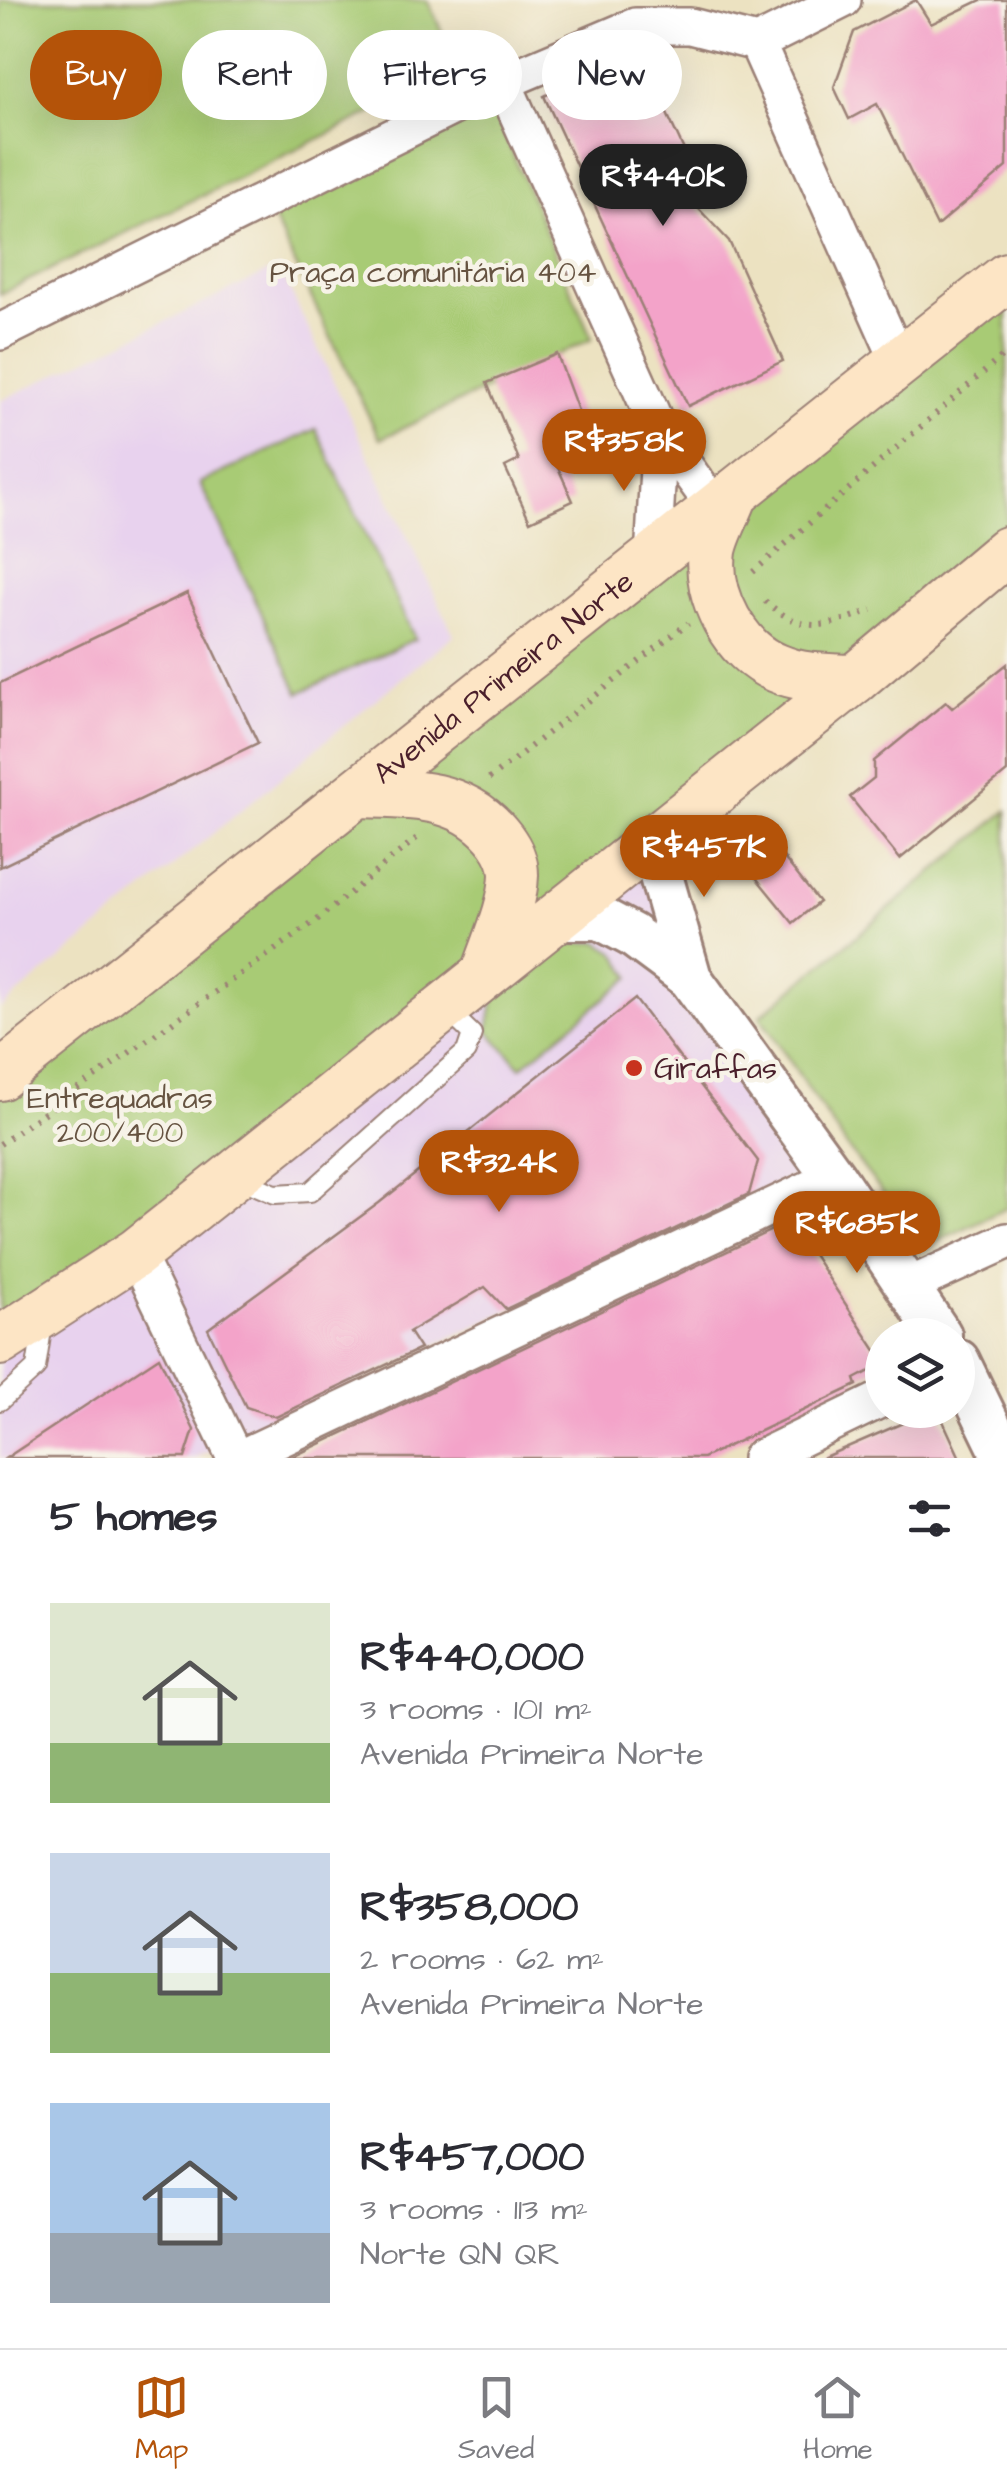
<!DOCTYPE html>
<meta charset="utf-8">
<style>
:root{--surface:#fff;--page:#f2f2f3;--text:#2b2b33;--muted:#7c7c81;--line:#e1e1e2;--accent:#b45309}
body{margin:0;font-family:"Architects Daughter",sans-serif;background:var(--page);color:var(--text);height:100vh;display:flex;flex-direction:column;font-size:38px;white-space:nowrap}
*{box-sizing:border-box;margin:0}
p{font-size:32px;color:var(--muted)}
.icon{flex:none;width:55px;height:55px;fill:none;stroke:currentColor;stroke-width:2;stroke-linecap:round;stroke-linejoin:round}
.map{position:relative;height:1458px;overflow:hidden}
.side{display:flex;flex-direction:column;background:var(--surface);flex:1}
.side>*{flex:none}
.guide{position:absolute;left:30px;top:30px;width:948px;height:90px;display:flex;gap:20px}
.buttons{position:absolute;left:865px;top:1318px;display:grid;gap:20px}
.buttons a{display:grid;place-items:center;width:110px;height:110px;border-radius:50%;background:var(--surface);box-shadow:0 10px 40px #0002;font-size:50px}
.price{position:absolute;translate:-50% -85px;padding:0 22px;border-radius:35px;background:var(--accent);color:#fff;font-size:32px;line-height:65px;filter:drop-shadow(0 2px 5px #0008)}
.price::after{content:'';position:absolute;left:50%;top:60px;width:30px;height:22px;margin-left:-15px;background:inherit;clip-path:polygon(0 0,100% 0,50% 100%)}
.price.on{background:#222;color:#fff}
ul{padding:0;list-style:none}
li{display:flex;align-items:center;gap:30px;height:250px;padding:0 50px}
li span{display:grid;place-items:center;flex:none;width:280px;height:200px;border-radius:0px;color:#555}
li>.icon{margin-inline-start:auto}
span .icon{width:120px;height:120px;fill:#fffc;stroke-width:1}
li b{font-size:42px}
h2{display:flex;justify-content:space-between;align-items:center;height:120px;padding:0 50px;font-size:42px}
.tag{padding:0 35px;border-radius:45px;background:var(--surface);box-shadow:0 10px 40px #0002;font-size:35px;line-height:90px}
.tag.on{background:var(--accent);color:#fff}
.menu{display:flex;justify-content:space-around;align-items:center;height:140px;border-top:2px solid var(--line);background:var(--surface);font-size:28px;color:var(--muted)}
.menu a{display:grid;justify-items:center;gap:5px}
.menu .on{color:var(--accent)}
.map>svg:first-child{display:block}
.built{fill:#e8d2ee}
.green{fill:#a8cb74;stroke:#797550;stroke-width:2.5}
.building{fill:#f3a3c9}
.lines{fill:none;stroke-linecap:round;stroke-linejoin:round}
.service-casing{stroke:#9b8076;stroke-width:22}
.minor-casing{stroke:#9b8076;stroke-width:40}
.tertiary-casing{stroke:#9b8076;stroke-width:48}
.secondary-casing{stroke:#9b8076;stroke-width:52}
.path{stroke:#9b8076;stroke-width:6;stroke-dasharray:2.5 8;stroke-linecap:butt}
.service{stroke:#fff;stroke-width:18}
.minor{stroke:#fff;stroke-width:35}
.tertiary{stroke:#fff;stroke-width:42}
.secondary{stroke:#fde5c5;stroke-width:48}
.poi-dot{fill:#c8321e;stroke:#f7f3e8;stroke-width:4}
.labels{text-anchor:middle;stroke-width:9;stroke-linejoin:round;paint-order:stroke}
.park-label{font-size:30px;fill:#665341;stroke:#f7f3e8}
.street-label{font-size:30px;fill:#4a1f2b;stroke:#f7f3e8}
.poi-label{font-size:30px;fill:#4a1f2b;stroke:#f7f3e8;text-anchor:start}
</style>
<div class="map">
<svg width="1007" height="1458" viewBox="0 0 1007 1458">
<rect width="100%" height="100%" fill="#f7f3e8"/>
<filter id="ink" filterUnits="userSpaceOnUse"><feTurbulence type="fractalNoise" baseFrequency=".01" numOctaves="2"/><feDisplacementMap in="SourceGraphic" scale="20" xChannelSelector="R" yChannelSelector="G"/><feConvolveMatrix kernelMatrix="1 2 1 2 8 2 1 2 1" color-interpolation-filters="sRGB"/></filter>
<filter id="wash" filterUnits="userSpaceOnUse"><feTurbulence type="fractalNoise" baseFrequency=".0048" numOctaves="4" result="noise"/><feDisplacementMap in="SourceGraphic" scale="40" xChannelSelector="R" yChannelSelector="G"/><feGaussianBlur stdDeviation="2.25" result="paint"/><feColorMatrix in="noise" values="0 0 0 0 0 0 0 0 0 0 0 0 0 0 0 0 0 1.4 0 .05"/><feComposite in="paint" operator="in"/></filter>
<g filter="url(#wash)">
<rect width="100%" height="100%" fill="#ece2c1"/>
<path class="built" d="M 279,267 L 454,635 L 0,1009 L 0,401 Z
M 626,855 L 834,1157 L 195,1458 L 0,1458 L 0,1321 Z"/>
<path class="green" d="M 0,0 L 427,0 L 460,70 L 0,294 Z
M 493,108 L 592,339 L 380,439 L 271,214 Z
M 1007,268 L 1007,536 L 147,1231 L 0,1320 L 0,1074 Z
M 316,429 L 415,639 L 299,693 L 200,483 Z
M 1007,811 L 1007,1208 L 925,1247 L 847,1147 L 760,1016 Z
M 598,942 L 616,953 L 631,977 L 521,1067 L 488,1030 L 494,997 L 564,944 Z"/>
<g id="blocks">
<path class="building" d="M 916,0 L 931,24 L 981,0 L 1007,0 L 1007,167 L 937,226 L 877,104 L 849,119 L 834,87 L 854,32 Z
M 638,51 L 708,202 L 697,207 L 729,241 L 783,361 L 688,406 L 544,96 Z
M 557,354 L 580,416 L 542,432 L 573,501 L 530,521 L 505,467 L 519,460 L 487,383 Z
M 187,593 L 258,743 L 0,867 L 0,683 Z
M 1007,664 L 1007,772 L 900,859 L 850,797 L 874,778 L 874,761 L 946,702 L 952,708 Z
M 776,848 L 819,902 L 793,923 L 749,869 Z
M 635,999 L 758,1161 L 749,1194 L 506,1309 L 485,1287 L 409,1332 L 420,1349 L 276,1417 L 246,1407 L 208,1329 L 379,1203 Z
M 791,1221 L 879,1355 L 876,1368 L 855,1379 L 857,1385 L 703,1458 L 290,1458 Z
M 159,1357 L 194,1430 L 185,1458 L 6,1458 Z
M 908,1410 L 938,1410 L 960,1458 L 822,1458 L 912,1419 Z"/>
</g>
</g>
<g filter="url(#ink)">
<use href="#blocks" fill-opacity="0" stroke="#9b8076" stroke-width="2.5"/>
<g class="lines">
<g class="service-casing">
<path id="service" d="M 238,1178 L 275,1194 L 310,1192 L 466,1052 L 472,1034 L 444,1007
M 0,1401 L 36,1368 L 43,1323"/>
</g>
<g class="minor-casing">
<path id="minor" d="M 843,0 L 757,43 L 900,364
M 503,82 L 660,432 L 716,509
M 0,332 L 503,82 L 635,26 L 690,26 L 757,43
M 653,559 L 660,432
M 136,1253 L 235,1458
M 908,1286 L 1007,1241
M 240,1458 L 834,1177
M 760,1458 L 882,1399"/>
</g>
<g class="tertiary-casing">
<path id="tertiary" d="M 651,841 L 690,978
M 558,918 L 600,918 L 632,935 L 690,978 L 834,1177 L 940,1335
M 958,1361 L 1005,1458"/>
</g>
<g class="secondary-casing">
<g id="secondary">
<path d="M 732,499 C 726,515 715,534 712,551 C 706,596 735,651 777,668 C 802,679 829,678 855,679"/>
<path d="M 360,793 C 414,795 465,792 501,840 C 509,851 514,861 514,875 C 513,907 496,943 486,973"/>
<path id="s1" d="M 0,1076 L 1007,277"/>
<path d="M 0,1341 L 136,1253 L 233,1176 L 855,679 L 1007,551"/>
</g>
</g>
<path class="path" d="M 753,572 L 1007,352
M 765,601 C 806,636 825,627 872,610
M 489,779 L 688,623
M 0,1144 L 317,920 L 418,837"/>
<use href="#service" class="service"/>
<use href="#minor" class="minor"/>
<use href="#tertiary" class="tertiary"/>
<use href="#secondary" class="secondary"/>
</g>
</g>
<circle class="poi-dot" cx="634" cy="1068" r="10"/>
<g class="labels">
<g class="park-label">
<text x="433" y="282">Praça comunitária 404</text>
<text x="120" y="1108">Entrequadras<tspan x="120" dy="34">200/400</tspan></text>
</g>
<g class="street-label">
<text dy="10" stroke="none"><textPath href="#s1" startOffset="642">Avenida Primeira Norte</textPath></text>
</g>
<g class="poi-label">
<text x="654" y="1078">Giraffas</text>
</g>
</g>
</svg>
<div class="buttons">
<a><svg class="icon" aria-label="layers" viewBox="0 0 24 24"><path d="M12 4l9 5-9 5-9-5zM3 14l9 5 9-5"/></svg></a>
</div>
<b class="price on" style="left:663px;top:229px">R$440K</b>
<b class="price" style="left:624px;top:494px">R$358K</b>
<b class="price" style="left:704px;top:900px">R$457K</b>
<b class="price" style="left:499px;top:1215px">R$324K</b>
<b class="price" style="left:857px;top:1276px">R$685K</b>
<div class="guide">
<a class="tag on">Buy</a>
<a class="tag">Rent</a>
<a class="tag">Filters</a>
<a class="tag">New</a>
</div>
</div>
<section class="side">
<h2>5 homes<svg class="icon" aria-label="filters" viewBox="0 0 24 24"><path d="M4 7h16M4 17h16"/><circle cx="9" cy="7" r="2"/><circle cx="15" cy="17" r="2"/></svg></h2>
<ul>
<li><span style="background:linear-gradient(#dfe7d0 70%,#8fb573 0)"><svg class="icon" aria-label="home" viewBox="0 0 24 24"><path d="M3 11l9-7 9 7M6 9v11h12V9"/></svg></span><div><b>R$440,000</b><p>3 rooms · 101 m²</p><p>Avenida Primeira Norte</p></div></li>
<li><span style="background:linear-gradient(#c9d6e8 60%,#8fb573 0)"><svg class="icon" aria-label="home" viewBox="0 0 24 24"><path d="M3 11l9-7 9 7M6 9v11h12V9"/></svg></span><div><b>R$358,000</b><p>2 rooms · 62 m²</p><p>Avenida Primeira Norte</p></div></li>
<li><span style="background:linear-gradient(#a9c7e8 65%,#9aa5b1 0)"><svg class="icon" aria-label="home" viewBox="0 0 24 24"><path d="M3 11l9-7 9 7M6 9v11h12V9"/></svg></span><div><b>R$457,000</b><p>3 rooms · 113 m²</p><p>Norte QN QR</p></div></li>
</ul>
</section>
<nav class="menu">
<a class="on"><svg class="icon" aria-label="map" viewBox="0 0 24 24"><path d="M3 6l6-2 6 2 6-2v14l-6 2-6-2-6 2zM9 4v14M15 6v14"/></svg>Map</a>
<a><svg class="icon" aria-label="saved" viewBox="0 0 24 24"><path d="M7 4h10v16l-5-4-5 4z"/></svg>Saved</a>
<a><svg class="icon" aria-label="home" viewBox="0 0 24 24"><path d="M3 11l9-7 9 7M6 9v11h12V9"/></svg>Home</a>
</nav>
